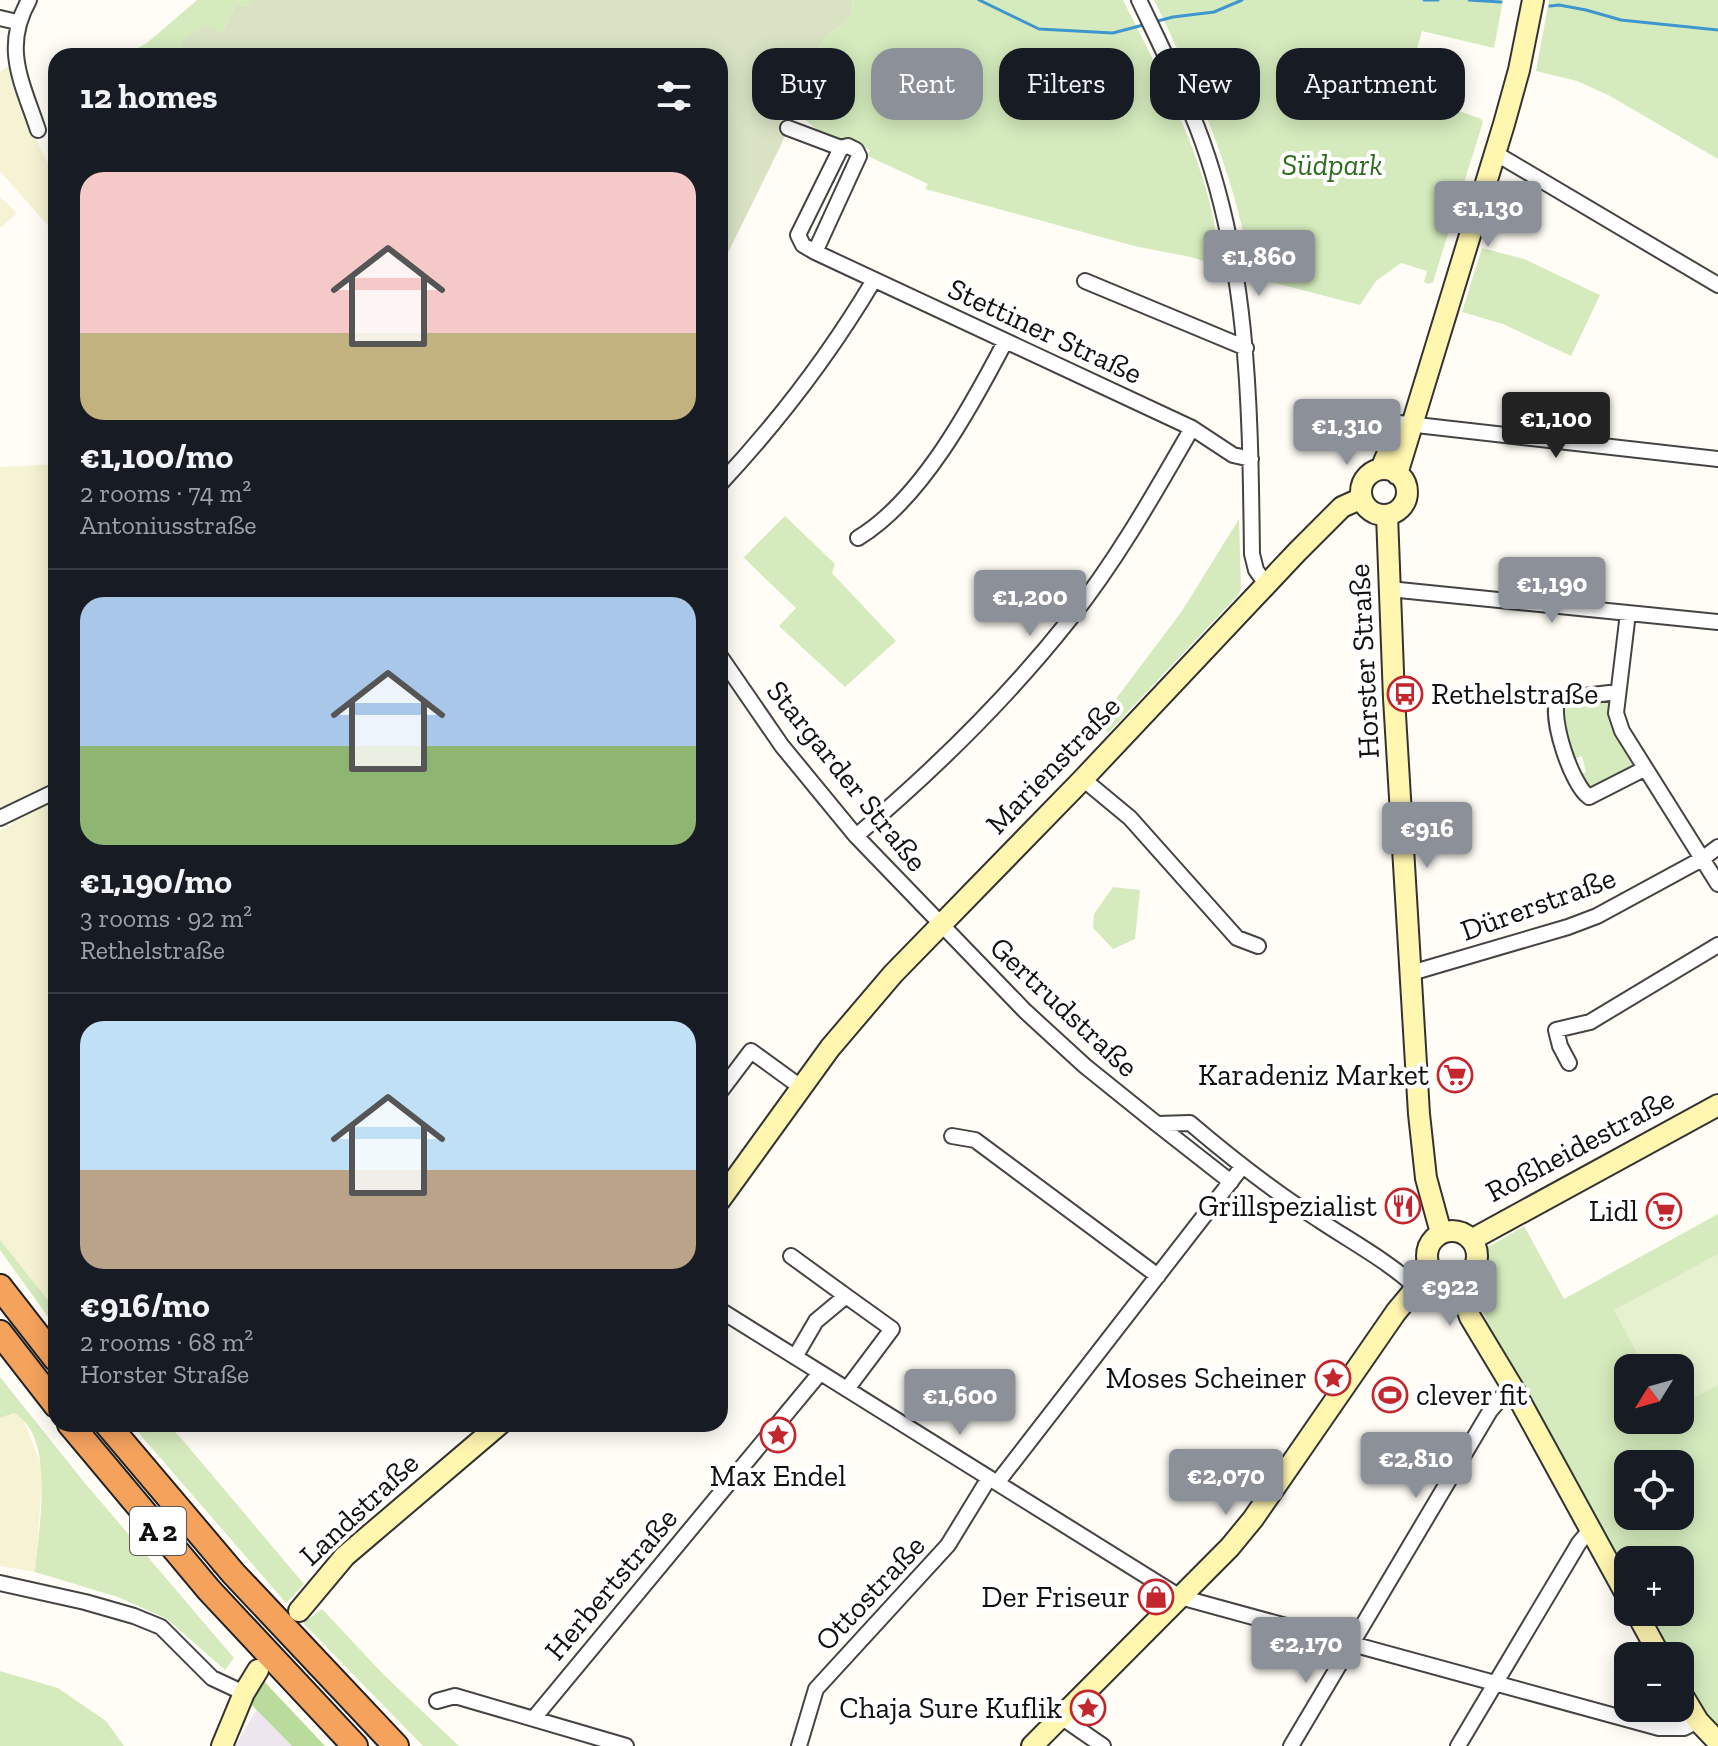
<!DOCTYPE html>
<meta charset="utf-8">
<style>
:root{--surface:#171b24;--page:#242831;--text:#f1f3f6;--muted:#9ea1a6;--line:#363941;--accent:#8c9099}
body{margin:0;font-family:"Zilla Slab",serif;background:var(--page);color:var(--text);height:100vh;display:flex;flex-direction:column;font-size:30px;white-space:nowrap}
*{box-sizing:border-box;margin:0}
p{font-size:26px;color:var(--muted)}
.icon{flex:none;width:44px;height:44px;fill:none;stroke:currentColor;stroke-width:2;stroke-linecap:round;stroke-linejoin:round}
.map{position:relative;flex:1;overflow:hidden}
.drawer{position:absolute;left:48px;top:48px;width:680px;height:1384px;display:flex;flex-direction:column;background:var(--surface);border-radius:24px;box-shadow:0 4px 20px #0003}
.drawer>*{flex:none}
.banner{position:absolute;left:752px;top:48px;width:760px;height:72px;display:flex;gap:16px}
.needle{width:52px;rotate:233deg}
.tools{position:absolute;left:1614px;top:1354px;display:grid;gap:16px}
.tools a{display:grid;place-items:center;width:80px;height:80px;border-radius:16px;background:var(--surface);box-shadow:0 4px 20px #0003;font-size:40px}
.price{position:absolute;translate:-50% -68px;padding:0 18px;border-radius:8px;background:var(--accent);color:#fff;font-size:26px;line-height:52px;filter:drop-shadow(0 2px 4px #0008)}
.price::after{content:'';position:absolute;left:50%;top:48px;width:24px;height:18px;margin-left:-12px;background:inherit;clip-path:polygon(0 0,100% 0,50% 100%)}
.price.active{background:#222;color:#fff}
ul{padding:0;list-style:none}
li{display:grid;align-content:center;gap:16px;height:424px;padding:0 32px}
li+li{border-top:2px solid var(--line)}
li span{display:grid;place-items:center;height:248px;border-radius:24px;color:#555}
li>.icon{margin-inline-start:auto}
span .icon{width:144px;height:144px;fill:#fffc;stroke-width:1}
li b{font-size:34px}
h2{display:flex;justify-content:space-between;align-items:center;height:96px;padding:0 32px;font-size:34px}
.chip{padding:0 28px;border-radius:24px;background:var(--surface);box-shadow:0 4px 20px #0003;font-size:28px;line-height:72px}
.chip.active{background:var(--accent);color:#fff}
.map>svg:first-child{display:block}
.industrial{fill:#eee6ef}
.farmland{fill:#f6f3d4}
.green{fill:#d5ebbd;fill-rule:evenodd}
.forest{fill:#b9dc9c}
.cemetery{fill:#d9e3c4}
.pitch{fill:#e6f2cf}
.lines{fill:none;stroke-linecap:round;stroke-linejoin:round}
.stream{stroke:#3f96cf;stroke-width:3}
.street-casing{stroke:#444;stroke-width:18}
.secondary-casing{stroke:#333;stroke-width:24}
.highway-casing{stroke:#222;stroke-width:28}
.street{stroke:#fff;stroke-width:14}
.secondary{stroke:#fff6b0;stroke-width:20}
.highway{stroke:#f5a25d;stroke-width:24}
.labels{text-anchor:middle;stroke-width:8;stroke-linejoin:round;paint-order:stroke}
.shield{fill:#fff;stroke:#585858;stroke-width:2}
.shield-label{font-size:28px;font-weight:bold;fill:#111}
.park-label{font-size:30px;font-style:italic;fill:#2f6b1f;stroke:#fff}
.street-label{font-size:30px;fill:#111;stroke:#fff}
.poi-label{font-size:30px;fill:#111;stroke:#fff;text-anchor:end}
</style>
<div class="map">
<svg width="1718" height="1746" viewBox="0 0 1718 1746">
<rect width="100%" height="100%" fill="#fffdf5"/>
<path class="industrial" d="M 257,1709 L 292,1746 L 235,1746 Z"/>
<path class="farmland" d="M 8,66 L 31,129 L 56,179 L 56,235 L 0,171 L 0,72 Z
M 0,197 L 17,213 L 0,228 Z
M 56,464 L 56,1310 L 0,1240 L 0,831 L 13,824 L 23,807 L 0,806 L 0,467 Z
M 14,1413 L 23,1419 L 43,1470 L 35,1572 L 0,1566 L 0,1418 Z"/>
<path class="green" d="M 197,0 L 252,0 L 250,6 L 236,3 L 222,33 L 182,41 L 176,56 L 124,56 L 147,43 Z
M 853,0 L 1123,0 C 1155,64 1191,130 1209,200 C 1215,222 1217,244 1222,267 L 1191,257 L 1134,246 L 925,189 L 928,184 L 868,156 L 870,150 L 821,133 L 791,108 L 824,38 L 843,24 L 852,14 Z
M 1154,0 L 1503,0 L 1494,48 L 1422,31 L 1405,91 L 1481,119 L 1483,122 L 1433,282 L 1429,284 L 1424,282 L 1427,271 L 1401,263 L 1376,281 L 1360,305 L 1252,277 C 1237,179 1197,88 1154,0 Z
M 1549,0 L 1718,0 L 1718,159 L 1610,96 L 1577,81 L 1536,71 Z
M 1482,248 L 1524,259 L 1600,295 L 1571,356 L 1503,324 L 1462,312 Z
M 785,516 L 835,564 L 832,573 L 896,641 L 845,687 L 779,626 L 796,608 L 742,556 L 744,557 Z
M 1239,519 L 1241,589 L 1238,595 L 1108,733 L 1097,724 L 1182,611 Z
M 1608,699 L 1614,735 L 1634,767 L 1591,790 L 1578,775 L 1586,772 L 1582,756 L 1574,759 L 1561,721 L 1563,704 Z
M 1113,887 L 1140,890 L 1135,939 L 1113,949 L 1093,928 L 1094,914 Z
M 1718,1214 L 1718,1739 L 1680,1687 L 1680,1656 L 1663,1656 L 1639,1612 L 1680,1612 L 1680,1560 L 1628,1560 L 1628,1593 L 1497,1350 L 1472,1279 L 1481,1266 L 1481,1248 L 1492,1245 L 1524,1226 L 1564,1299 ZM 1628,1368 L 1680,1368 L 1680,1420 L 1628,1420 ZM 1628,1464 L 1680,1464 L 1680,1516 L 1628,1516 Z
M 0,1240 L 56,1310 L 56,1328 L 0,1250 Z
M 0,1377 L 84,1482 L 234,1658 L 225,1670 L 167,1619 L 118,1597 L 35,1572 C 38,1530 57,1437 14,1413 L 0,1418 Z
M 131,1424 L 167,1424 L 180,1437 L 304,1584 L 286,1603 Z
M 322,1609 L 384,1675 L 459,1746 L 423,1746 L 303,1623 Z
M 0,1671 L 58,1688 L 106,1721 L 124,1746 L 0,1746 Z"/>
<path class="forest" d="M 260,1677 L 325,1746 L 292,1746 L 248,1701 Z"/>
<path class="cemetery" d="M 252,0 L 853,0 L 852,14 L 843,24 L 824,38 L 791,108 L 788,128 L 781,145 L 720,269 L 720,56 L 176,56 L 182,41 L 205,25 L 222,33 L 236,3 L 249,6 Z"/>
<path class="pitch" d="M 1718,1254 L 1718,1385 L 1680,1405 L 1680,1368 L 1645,1368 L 1614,1310 Z"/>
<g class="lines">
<path class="stream" d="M 979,0 L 1039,29 L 1113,33 L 1147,24
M 1424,0 L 1438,0
M 1469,0 L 1501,2
M 1550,6 L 1559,5 L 1586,10 L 1621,20 L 1718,30
M 1154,22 L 1173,17 L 1214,12 L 1242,0"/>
<g class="street-casing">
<path id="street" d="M 29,0 C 2,48 22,82 38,130
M 1139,0 C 1159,42 1180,84 1197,127 C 1250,264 1250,410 1252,554 L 1256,570 L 1266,584
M 0,18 L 17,22
M 788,128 L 841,148
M 848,146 L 856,150 L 859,156 L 815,252 L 803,245 L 798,235 L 841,148 Z
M 1495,153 L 1718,285
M 815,252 L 1192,428 L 1233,455 L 1251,459
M 1085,281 L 1246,348
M 1399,423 L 1718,459
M 720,484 C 779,421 830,354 874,280
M 858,538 C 921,500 971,407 1005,342
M 1389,589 L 1718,622
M 1628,613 L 1616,713 L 1622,731 L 1718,884
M 720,656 L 782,746 L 856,836 L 1025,1011 L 1085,1066 L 1157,1124 L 1190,1123 C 1231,1158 1273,1191 1319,1220 C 1352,1242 1386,1260 1416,1287
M 1618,692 L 1558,699 C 1549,717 1572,786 1589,797 L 1644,769
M 1083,779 L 1130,818 L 1237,938 L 1258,946
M 0,818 L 56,791
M 856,836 C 934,770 1006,700 1070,619 C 1117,560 1154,494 1192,428
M 1411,973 L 1568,927 L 1597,916 L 1702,859 L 1718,847
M 1569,1063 L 1560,1046 L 1556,1030 L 1590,1022 L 1718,945
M 720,1092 L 751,1051 L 802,1088
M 1157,1124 L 1231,1182
M 952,1136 L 975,1140 L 1158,1276
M 791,1256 L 846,1296
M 720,1310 L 1180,1597 L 1659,1728 L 1684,1728 L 1698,1721
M 795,1357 L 816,1321 L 846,1296 L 892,1329 L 847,1389
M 997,1483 L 1242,1167
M 0,1583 L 85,1602 L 134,1616 L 161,1627 L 212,1678 L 244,1693
M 437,1701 L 455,1696 L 626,1746
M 1061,1717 L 1103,1746
M 534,1718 L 820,1373
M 799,1746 L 816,1689 L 948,1545 L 989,1478
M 1291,1746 L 1490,1411 L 1501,1398 L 1514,1390
M 1458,1746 L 1579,1543 L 1590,1530"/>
</g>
<g class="secondary-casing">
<path id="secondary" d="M1361 492a23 23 0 1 1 46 0a23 23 0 1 1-46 0Z
M 1381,469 L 1395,436
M 1397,474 L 1504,124 L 1519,70 L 1533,0
M 1387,515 L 1394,698 L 1419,1114 L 1426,1178 L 1441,1233
M 720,1200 L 830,1048 L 893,974 L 1083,779 L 1297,552 L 1342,507 L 1362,498
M1427 1256a25 25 0 1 1 50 0a25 25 0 1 1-50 0Z
M 1471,1240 L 1718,1105
M 1457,1281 L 1470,1317 L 1514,1390 L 1628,1598
M 299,1611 L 345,1556 L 500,1424
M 1636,1612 L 1660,1656
M 1680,1691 L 1698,1721 L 1718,1742
M 222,1746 L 244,1693 L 258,1670
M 1032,1746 L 1230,1547 L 1253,1519 L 1396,1312 L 1431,1270"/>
</g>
<g class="highway-casing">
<path id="highway" d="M 0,1287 L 56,1359
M 0,1333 L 56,1405
M 70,1424 L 209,1590 L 355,1746
M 107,1424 L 233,1573 L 396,1746"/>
</g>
<use href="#street" class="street"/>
<use href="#secondary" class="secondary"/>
<use href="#highway" class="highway"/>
</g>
<defs>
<g id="bus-ring" transform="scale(1.8)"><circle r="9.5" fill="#fff" stroke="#c4262e" stroke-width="1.5"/><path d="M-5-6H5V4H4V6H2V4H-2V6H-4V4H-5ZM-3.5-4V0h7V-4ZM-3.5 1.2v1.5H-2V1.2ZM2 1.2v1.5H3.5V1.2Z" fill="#c4262e"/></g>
<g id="supermarket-ring" transform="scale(1.8)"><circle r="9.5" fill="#fff" stroke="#c4262e" stroke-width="1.5"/><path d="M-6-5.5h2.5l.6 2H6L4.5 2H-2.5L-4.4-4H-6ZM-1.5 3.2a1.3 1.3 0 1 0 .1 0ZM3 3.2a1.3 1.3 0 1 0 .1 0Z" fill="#c4262e"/></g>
<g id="restaurant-ring" transform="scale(1.8)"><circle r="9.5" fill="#fff" stroke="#c4262e" stroke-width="1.5"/><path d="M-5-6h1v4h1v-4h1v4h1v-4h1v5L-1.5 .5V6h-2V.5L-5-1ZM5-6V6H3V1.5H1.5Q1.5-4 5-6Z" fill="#c4262e"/></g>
<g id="sight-ring" transform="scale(1.8)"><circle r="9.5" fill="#fff" stroke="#c4262e" stroke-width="1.5"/><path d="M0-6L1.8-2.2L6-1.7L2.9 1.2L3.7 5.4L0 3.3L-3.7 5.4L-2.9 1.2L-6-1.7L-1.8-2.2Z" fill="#c4262e"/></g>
<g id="stadium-ring" transform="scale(1.8)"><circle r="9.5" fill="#fff" stroke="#c4262e" stroke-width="1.5"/><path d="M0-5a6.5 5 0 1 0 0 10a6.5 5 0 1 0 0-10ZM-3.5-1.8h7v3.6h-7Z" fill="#c4262e"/></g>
<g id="shop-ring" transform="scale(1.8)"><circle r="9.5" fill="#fff" stroke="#c4262e" stroke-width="1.5"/><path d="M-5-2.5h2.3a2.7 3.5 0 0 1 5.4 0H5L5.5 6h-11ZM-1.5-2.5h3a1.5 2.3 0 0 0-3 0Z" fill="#c4262e"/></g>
</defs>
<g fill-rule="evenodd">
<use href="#bus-ring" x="1405" y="694"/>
<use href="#supermarket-ring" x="1455" y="1075"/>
<use href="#restaurant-ring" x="1403" y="1206"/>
<use href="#supermarket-ring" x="1664" y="1211"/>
<use href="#sight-ring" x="1333" y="1378"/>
<use href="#stadium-ring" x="1390" y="1395"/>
<use href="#sight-ring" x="778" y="1435"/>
<use href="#shop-ring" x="1156" y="1597"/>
<use href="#sight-ring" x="1088" y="1708"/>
</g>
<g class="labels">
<rect class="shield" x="130" y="1507" width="56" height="48" rx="6"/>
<g class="shield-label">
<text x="158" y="1541">A 2</text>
</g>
<g class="park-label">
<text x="1332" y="175">Südpark</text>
</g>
<g class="street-label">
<text transform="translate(1045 331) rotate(25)" y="10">Stettiner Straße</text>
<text transform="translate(1364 661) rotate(-93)" y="10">Horster Straße</text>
<text transform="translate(1053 765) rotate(-46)" y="10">Marienstraße</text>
<text transform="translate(847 776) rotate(51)" y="10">Stargarder Straße</text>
<text transform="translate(1538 904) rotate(-20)" y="10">Dürerstraße</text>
<text transform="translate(1064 1007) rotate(43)" y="10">Gertrudstraße</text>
<text transform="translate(1580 1145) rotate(-28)" y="10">Roßheidestraße</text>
<text transform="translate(359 1509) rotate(-43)" y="10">Landstraße</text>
<text transform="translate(611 1584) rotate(-50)" y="10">Herbertstraße</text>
<text transform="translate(870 1593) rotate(-47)" y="10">Ottostraße</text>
</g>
<g class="poi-label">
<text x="1431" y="704" text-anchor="start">Rethelstraße</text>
<text x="1429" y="1085">Karadeniz Market</text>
<text x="1377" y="1216">Grillspezialist</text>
<text x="1638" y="1221">Lidl</text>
<text x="1307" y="1388">Moses Scheiner</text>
<text x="1416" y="1405" text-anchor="start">clever fit</text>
<text x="778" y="1486" text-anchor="middle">Max Endel</text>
<text x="1130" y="1607">Der Friseur</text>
<text x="1062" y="1718">Chaja Sure Kuflik</text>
</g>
</g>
</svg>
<div class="tools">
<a><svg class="needle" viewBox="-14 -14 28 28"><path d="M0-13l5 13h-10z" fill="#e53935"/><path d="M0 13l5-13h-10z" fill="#9ea1a6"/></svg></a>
<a><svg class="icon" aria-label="locate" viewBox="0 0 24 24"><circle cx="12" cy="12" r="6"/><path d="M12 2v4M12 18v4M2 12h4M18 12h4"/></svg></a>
<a>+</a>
<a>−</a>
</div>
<b class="price" style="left:1488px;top:249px">€1,130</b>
<b class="price" style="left:1259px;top:298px">€1,860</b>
<b class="price active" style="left:1556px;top:460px">€1,100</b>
<b class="price" style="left:1347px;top:467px">€1,310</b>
<b class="price" style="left:1552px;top:625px">€1,190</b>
<b class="price" style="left:1030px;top:638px">€1,200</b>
<b class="price" style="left:1427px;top:870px">€916</b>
<b class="price" style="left:1450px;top:1328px">€922</b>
<b class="price" style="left:960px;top:1437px">€1,600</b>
<b class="price" style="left:1416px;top:1500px">€2,810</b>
<b class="price" style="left:1226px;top:1517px">€2,070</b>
<b class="price" style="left:1306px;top:1685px">€2,170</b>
<div class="banner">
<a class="chip">Buy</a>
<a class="chip active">Rent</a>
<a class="chip">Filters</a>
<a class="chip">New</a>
<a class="chip">Apartment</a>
</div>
<section class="drawer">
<h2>12 homes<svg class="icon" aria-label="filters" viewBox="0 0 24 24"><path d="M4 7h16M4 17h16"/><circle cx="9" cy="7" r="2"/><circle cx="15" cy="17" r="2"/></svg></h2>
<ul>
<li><span style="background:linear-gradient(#f6c9c9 65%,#c2b280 0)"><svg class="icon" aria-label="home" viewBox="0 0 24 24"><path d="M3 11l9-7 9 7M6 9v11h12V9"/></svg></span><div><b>€1,100/mo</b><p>2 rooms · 74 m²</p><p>Antoniusstraße</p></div></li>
<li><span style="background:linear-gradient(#a9c7e8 60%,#8fb573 0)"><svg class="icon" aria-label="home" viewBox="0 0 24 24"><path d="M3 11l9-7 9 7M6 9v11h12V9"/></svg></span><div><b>€1,190/mo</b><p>3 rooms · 92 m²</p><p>Rethelstraße</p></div></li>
<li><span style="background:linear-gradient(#bfe0f5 60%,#b9a48a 0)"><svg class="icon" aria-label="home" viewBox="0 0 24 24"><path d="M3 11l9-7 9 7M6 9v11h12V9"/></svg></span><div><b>€916/mo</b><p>2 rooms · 68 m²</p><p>Horster Straße</p></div></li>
</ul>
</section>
</div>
